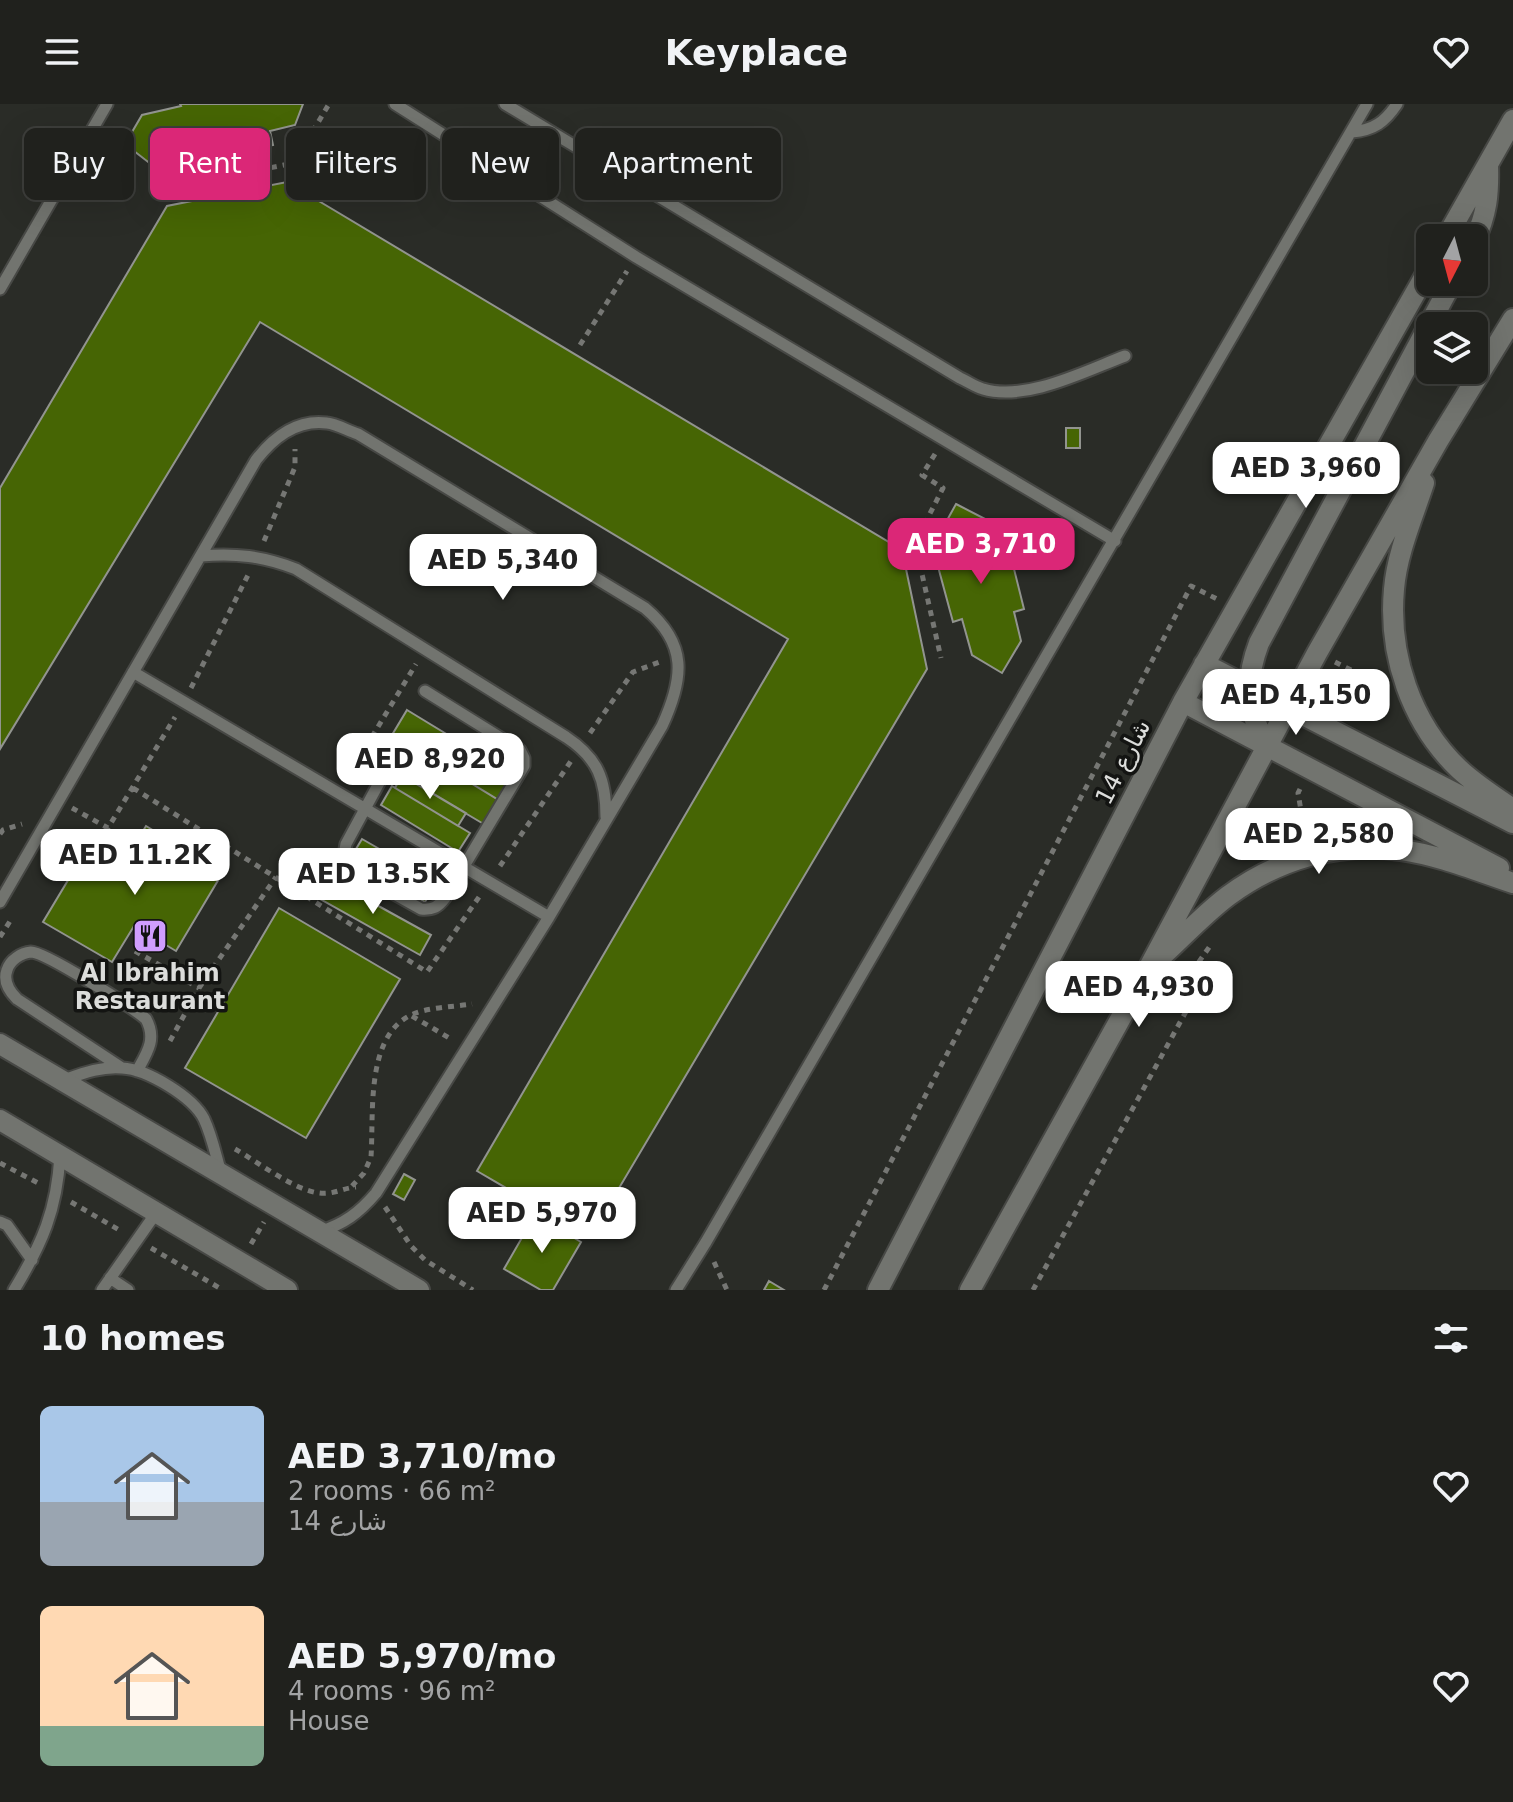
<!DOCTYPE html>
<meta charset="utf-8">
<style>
:root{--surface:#20211d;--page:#2d2e2a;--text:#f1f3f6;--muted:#a2a3a4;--line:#3d3e3b;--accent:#db2777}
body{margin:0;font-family:"DejaVu Sans",Cairo,sans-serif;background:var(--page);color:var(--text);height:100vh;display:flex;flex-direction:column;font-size:30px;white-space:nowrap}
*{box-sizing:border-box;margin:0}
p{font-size:26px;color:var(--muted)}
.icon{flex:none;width:44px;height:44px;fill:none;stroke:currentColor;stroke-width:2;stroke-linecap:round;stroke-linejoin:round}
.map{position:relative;height:1186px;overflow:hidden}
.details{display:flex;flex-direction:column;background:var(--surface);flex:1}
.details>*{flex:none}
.guide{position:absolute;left:24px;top:24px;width:800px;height:72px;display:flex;gap:16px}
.needle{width:52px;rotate:186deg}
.controls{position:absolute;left:1416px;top:120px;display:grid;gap:16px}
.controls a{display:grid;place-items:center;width:72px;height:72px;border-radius:12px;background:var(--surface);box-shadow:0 8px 32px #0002,0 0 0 2px var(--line);font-size:40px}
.price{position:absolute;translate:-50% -68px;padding:0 18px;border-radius:16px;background:#fff;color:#222;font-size:26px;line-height:52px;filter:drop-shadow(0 2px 4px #0008)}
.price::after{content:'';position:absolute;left:50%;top:48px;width:24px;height:18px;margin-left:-12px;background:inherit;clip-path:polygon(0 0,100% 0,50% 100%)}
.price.current{background:var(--accent);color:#fff}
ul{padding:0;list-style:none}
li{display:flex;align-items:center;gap:24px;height:200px;padding:0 40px}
li span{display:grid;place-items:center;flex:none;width:224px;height:160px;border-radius:12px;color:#555}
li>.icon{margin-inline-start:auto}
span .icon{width:96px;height:96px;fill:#fffc;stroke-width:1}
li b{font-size:34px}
h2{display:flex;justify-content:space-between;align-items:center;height:96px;padding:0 40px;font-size:34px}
.pill{padding:0 28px;border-radius:12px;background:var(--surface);box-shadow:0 8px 32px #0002,0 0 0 2px var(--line);font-size:28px;line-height:72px}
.pill.current{background:var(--accent);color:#fff}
header{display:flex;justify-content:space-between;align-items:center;height:104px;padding:0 40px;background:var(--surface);font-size:36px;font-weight:800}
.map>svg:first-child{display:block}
.building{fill:#466504;stroke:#92948f;stroke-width:2}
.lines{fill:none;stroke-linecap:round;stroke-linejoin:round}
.lane-casing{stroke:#474845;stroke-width:15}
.street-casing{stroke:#474845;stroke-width:24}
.secondary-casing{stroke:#474845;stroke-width:24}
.path{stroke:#767774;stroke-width:5;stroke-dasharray:6 6;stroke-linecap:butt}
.lane{stroke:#72746f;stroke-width:11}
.street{stroke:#72746f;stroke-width:20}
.secondary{stroke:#72746f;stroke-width:20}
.labels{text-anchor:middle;stroke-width:7;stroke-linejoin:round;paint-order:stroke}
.street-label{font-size:24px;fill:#dcdddb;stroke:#131412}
.poi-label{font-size:24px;font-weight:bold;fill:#dcdddb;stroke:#131412}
</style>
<header><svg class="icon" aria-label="menu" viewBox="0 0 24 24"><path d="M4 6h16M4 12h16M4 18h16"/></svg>Keyplace<svg class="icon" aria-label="heart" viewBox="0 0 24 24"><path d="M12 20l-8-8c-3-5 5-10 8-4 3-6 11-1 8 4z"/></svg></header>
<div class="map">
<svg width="1513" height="1186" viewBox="0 0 1513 1186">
<rect width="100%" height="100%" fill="#2a2c27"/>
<path class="building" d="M 180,0 L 303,0 L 295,21 L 270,27 L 273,41 L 197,59 L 195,50 L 152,61 L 125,40 L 142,11 L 181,2 Z
M 287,78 L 902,446 L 927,565 L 590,1133 L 477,1067 L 788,535 L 260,218 L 0,645 L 0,384 L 167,102 Z
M 1066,324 L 1080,324 L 1080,344 L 1066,344 Z
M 956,400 L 989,417 L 992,427 L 1004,425 L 1024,505 L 1014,508 L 1021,537 L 1002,569 L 972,551 L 962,515 L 953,518 L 933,444 L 941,442 L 939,431 Z
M 407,606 L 517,673 L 502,698 L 392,631 Z
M 392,631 L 502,698 L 487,722 L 376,656 Z
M 402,671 L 466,709 L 458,722 L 395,684 Z
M 392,682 L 470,729 L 458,748 L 381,701 Z
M 146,722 L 223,768 L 176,847 L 134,822 L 112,858 L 43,818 L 82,753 L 115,773 Z
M 362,735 L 437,778 L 425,798 L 350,755 Z
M 326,773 L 431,831 L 420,851 L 315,792 Z
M 279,804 L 400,875 L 306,1034 L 185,964 Z
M 404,1070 L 415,1076 L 404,1096 L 393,1090 Z
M 535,1111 L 581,1138 L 553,1186 L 541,1186 L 504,1165 Z
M 769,1177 L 784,1186 L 764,1186 Z"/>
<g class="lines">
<g class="lane-casing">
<path id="lane" d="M 395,0 L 636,153 L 1115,437
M 505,0 L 960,274 C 967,277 975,283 983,285 C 1026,298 1085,267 1125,252
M 1352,28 C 1374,26 1385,18 1397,0
M 0,185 L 107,0
M 201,452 C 235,449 263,452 296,465 L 566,633 C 598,654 606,676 606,713
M 133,568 L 549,813
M 386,666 L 346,740 L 343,756 L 353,767 L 421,805 C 433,806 438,803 445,794 L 524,662 L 524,654 L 520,646 L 425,587
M 0,798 L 256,356 C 273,334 296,315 327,319 C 337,320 348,327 358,330 L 645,504 C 688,540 684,574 662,622 L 549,813 L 376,1089 C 359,1109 344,1120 319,1128
M 122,964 L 17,895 C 9,887 3,877 7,866 C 10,856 21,849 31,848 C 45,848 132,903 146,915 C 157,935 147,949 137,967
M 61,977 C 81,970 101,962 122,964 C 147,965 193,993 204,1015 C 212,1032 216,1052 221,1069
M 0,1118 L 7,1121 L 32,1156
M 110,1174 L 128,1186
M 14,1186 C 42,1140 57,1106 60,1051
M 102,1186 L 156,1109
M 676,1186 L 706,1138 L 1367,0"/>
</g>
<g class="street-casing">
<path id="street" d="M 0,940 L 419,1186
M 0,1016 L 287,1186"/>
</g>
<g class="secondary-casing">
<path id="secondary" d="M 1446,134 L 1513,16
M 1474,137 C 1487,111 1489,89 1488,60
M 1424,379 C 1413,413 1397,449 1394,485 C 1388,551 1411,619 1459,665 C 1475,680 1495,693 1513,705
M 1204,560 L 1513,719
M 1183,598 L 1499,764
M 1267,641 C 1246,607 1245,576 1259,539 L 1452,178
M 1160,854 C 1182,834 1204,810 1228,792 C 1278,755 1339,737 1401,746 C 1439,751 1477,767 1513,779
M 878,1186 L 1183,598 L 1430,163
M 970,1186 L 1148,865 L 1317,549 L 1438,337 L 1513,215"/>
</g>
<path class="path" d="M 165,85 L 294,59 L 329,0
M 580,241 L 627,167
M 935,350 L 922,371 L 943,384 L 915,439 L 941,554
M 264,437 L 295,363 L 295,345
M 1335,558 L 1361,571 L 1378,570
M 191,584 L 248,471
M 1342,606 L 1361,571
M 590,629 L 633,568 L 662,557
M 347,674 L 416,560
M 133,684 L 427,868 L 479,793
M 1300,685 L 1298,689 L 1305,730
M 72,704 L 108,724 L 175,613
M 0,730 L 3,726 L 22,720
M 500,762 L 571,657
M 0,833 L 12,814
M 135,847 L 199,884
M 412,912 L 451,935
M 170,937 L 199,884 L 276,773
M 235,1045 C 258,1058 294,1086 319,1089 C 333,1091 343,1084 356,1083
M 0,1059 L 38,1079
M 352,1082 L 364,1069 L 371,1053 C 374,1010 365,933 411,911 C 428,903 453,903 472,900
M 71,1098 L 121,1127
M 385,1103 L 411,1142 L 425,1156 L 473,1186
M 251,1140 L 264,1118
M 151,1144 L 223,1186
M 714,1158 L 727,1186
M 824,1186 L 1191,482 L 1217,495
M 1033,1186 L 1200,882 L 1196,862 L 1210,842"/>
<use href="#lane" class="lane"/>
<use href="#street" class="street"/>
<use href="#secondary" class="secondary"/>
</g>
<defs>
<g id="restaurant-square" transform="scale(1.8)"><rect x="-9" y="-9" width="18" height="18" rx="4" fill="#d09dfe" stroke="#131412"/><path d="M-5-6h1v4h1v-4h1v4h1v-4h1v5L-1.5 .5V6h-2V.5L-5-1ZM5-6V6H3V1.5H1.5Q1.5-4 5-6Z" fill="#111"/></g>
</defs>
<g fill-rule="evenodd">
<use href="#restaurant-square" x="150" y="832"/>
</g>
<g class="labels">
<g class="street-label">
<text transform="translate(1123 658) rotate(-63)" y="8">شارع 14</text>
</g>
<g class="poi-label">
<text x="150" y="877">Al Ibrahim<tspan x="150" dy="28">Restaurant</tspan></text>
</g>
</g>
</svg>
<div class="controls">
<a><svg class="needle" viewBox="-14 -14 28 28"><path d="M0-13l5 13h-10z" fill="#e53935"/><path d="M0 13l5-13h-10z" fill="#a2a3a4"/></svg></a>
<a><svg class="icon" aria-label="layers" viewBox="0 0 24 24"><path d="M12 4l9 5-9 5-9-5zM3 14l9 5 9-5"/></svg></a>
</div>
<b class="price" style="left:1306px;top:406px">AED 3,960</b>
<b class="price current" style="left:981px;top:482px">AED 3,710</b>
<b class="price" style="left:503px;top:498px">AED 5,340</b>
<b class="price" style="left:1296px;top:633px">AED 4,150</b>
<b class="price" style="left:430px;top:697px">AED 8,920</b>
<b class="price" style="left:1319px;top:772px">AED 2,580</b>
<b class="price" style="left:135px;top:793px">AED 11.2K</b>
<b class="price" style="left:373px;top:812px">AED 13.5K</b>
<b class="price" style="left:1139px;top:925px">AED 4,930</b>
<b class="price" style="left:542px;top:1151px">AED 5,970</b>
<div class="guide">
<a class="pill">Buy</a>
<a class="pill current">Rent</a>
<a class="pill">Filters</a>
<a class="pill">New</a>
<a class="pill">Apartment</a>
</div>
</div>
<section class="details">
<h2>10 homes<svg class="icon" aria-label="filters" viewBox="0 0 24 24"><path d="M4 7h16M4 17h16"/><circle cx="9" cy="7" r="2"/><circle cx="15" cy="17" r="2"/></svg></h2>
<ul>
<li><span style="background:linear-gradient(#a9c7e8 60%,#9aa5b1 0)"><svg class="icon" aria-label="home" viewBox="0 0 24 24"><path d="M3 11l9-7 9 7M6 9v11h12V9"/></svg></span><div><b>AED 3,710/mo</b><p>2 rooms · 66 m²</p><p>شارع 14</p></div><svg class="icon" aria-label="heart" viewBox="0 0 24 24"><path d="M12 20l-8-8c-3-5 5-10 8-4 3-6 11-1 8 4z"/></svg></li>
<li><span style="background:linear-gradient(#ffd9b3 75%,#7fa58c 0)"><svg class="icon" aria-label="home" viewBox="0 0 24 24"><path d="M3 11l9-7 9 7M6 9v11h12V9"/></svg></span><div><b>AED 5,970/mo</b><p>4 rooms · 96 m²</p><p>House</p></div><svg class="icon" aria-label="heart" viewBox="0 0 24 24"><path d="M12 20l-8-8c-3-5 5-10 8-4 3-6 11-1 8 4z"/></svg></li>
</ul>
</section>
